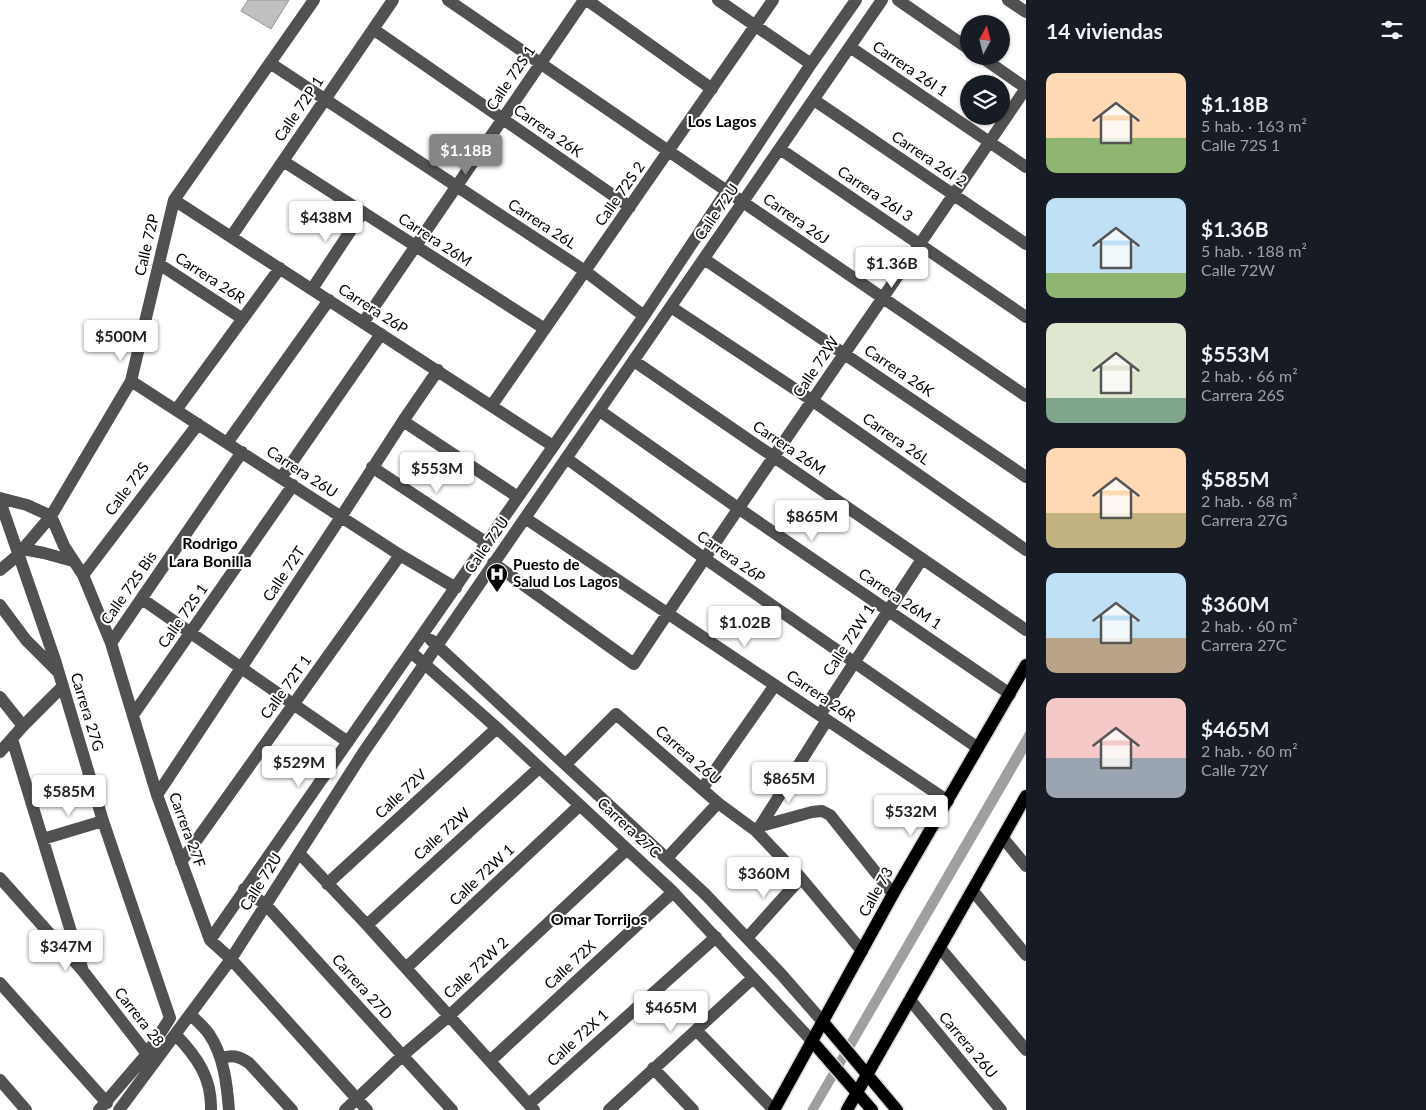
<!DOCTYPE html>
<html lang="es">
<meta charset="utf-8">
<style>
:root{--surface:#171b24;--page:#20242c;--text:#f1f3f6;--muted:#9ea1a6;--accent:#858687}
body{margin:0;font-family:Lato,sans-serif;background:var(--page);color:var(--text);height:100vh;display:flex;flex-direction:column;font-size:19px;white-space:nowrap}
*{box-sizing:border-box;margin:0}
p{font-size:16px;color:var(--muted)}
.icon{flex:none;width:28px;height:28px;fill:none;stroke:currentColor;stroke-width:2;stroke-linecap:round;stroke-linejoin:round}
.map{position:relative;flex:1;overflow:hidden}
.side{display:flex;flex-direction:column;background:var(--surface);width:400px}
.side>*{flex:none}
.needle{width:32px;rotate:7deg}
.controls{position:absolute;left:960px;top:15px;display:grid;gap:10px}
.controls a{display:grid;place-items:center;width:50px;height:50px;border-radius:50%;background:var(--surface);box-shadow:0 1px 4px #0004;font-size:25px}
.price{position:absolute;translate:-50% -42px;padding:0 11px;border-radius:5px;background:#fff;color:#222;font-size:16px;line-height:32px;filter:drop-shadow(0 1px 2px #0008)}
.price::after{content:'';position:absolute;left:50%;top:30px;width:15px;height:11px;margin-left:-8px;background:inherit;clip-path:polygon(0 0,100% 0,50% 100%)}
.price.on{background:var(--accent);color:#fff}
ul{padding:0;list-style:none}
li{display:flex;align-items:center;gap:15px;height:125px;padding:0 20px}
li span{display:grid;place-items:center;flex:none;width:140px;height:100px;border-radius:10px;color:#555}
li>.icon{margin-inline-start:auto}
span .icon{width:60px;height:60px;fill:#fffc;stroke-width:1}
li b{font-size:21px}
h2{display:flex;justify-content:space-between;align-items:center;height:60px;padding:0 20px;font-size:21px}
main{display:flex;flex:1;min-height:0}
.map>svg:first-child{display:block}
.water{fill:#9f9f9f}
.building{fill:#c0c0c0;stroke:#959595}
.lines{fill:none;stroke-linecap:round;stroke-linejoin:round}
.major-casing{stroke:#dbdbdb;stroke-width:15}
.minor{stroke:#515151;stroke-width:12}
.major{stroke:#000;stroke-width:12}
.labels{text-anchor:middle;stroke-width:4;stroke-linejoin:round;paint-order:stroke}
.street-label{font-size:15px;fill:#000;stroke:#fff}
.poi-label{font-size:15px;font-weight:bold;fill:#000;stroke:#fff;text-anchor:start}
.neighbourhood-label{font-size:16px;font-weight:bold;fill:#000;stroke:#fff}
</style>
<main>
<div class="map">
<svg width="1026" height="1110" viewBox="0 0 1026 1110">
<rect width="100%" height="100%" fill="#fff"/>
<path class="water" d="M 1026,731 L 1026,753 L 1011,779 L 818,1110 L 807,1110 Z"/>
<path class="building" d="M 248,0 L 289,0 L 271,29 L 241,11 Z"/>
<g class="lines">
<g class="major-casing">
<path id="major" d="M 823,1022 L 897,1110
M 812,1041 L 872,1110
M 774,1110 L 893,894 L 1026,665
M 847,1110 L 1026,796"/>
</g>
<path class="minor" d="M 448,0 L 1026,396
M 587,0 L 712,89
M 718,0 L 811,64
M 898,0 L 969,49
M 1008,0 L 1026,12
M 373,29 L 630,207
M 850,47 L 1026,167
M 980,56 L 1026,88
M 270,63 L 585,271 L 644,316
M 814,100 L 1026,244
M 780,149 L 1026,317
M 283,161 L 545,329
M 174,200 L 553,446
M 231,237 L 393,0
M 704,259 L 1026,477
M 159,264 L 243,319
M 312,289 L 363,212
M 671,307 L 813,401 L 1026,550
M 363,323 L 584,0
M 634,361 L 1026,630
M 131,381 L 400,555 L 456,588
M 492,405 L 773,0
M 176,410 L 280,268
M 600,411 L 738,508 L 1010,694
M 403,421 L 518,497
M 227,443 L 329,300
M 566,458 L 704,558 L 978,748
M 372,467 L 487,543
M 281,478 L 381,334
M 0,498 L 27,505 L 51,516
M 0,501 L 55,660 L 103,821 L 170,1018 L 147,1054 L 99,1110
M 51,516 L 64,546 L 83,575 L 111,643 L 157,795 L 210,940 L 231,959 L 367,1110
M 525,518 L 948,801
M 23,549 L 44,553 L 73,561
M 493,563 L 634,664 C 762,470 896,281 1026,88
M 0,570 L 17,556 L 51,516 L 131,381 L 174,200 L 314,0
M 83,575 L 198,424
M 142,599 L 348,742
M 0,605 L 26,640 L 57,671
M 431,640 L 705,894 L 781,974 L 823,1022
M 111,643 L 242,452
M 411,652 L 497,728 L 673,892 L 812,1041
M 0,697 L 23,726
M 133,715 L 293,485
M 820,715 L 922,559
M 12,739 L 83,971
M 0,752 L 23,726 L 63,686
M 566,764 L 616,714 L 718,803 L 756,831 L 801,878 L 862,951
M 702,789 L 775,685
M 157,795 L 341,517 L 403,421 L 438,370
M 761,826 L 812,812 L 822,811 L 830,815 L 893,894
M 759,828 L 827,720
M 1003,838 L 1026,866
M 43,839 L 103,821
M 299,853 L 367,925 L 534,1110
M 667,858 L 718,803
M 181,862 L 400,555
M 0,878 L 83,971 L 151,1059
M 327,884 L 497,728
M 244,889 L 266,905 L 452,1110
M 973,891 L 1026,955
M 367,925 L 539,768
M 747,938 L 801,878
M 210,940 L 644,316 L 811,64 L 856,0
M 940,948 L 1026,1050
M 406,968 L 580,805
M 0,983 L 107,1103
M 911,1001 L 1001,1110
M 190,1014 C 196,1020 204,1027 209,1034 C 224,1056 227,1085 229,1110
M 696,1030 L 774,1110
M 176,1035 C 197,1057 212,1078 211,1110
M 221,1059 C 231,1054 239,1056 249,1063 L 292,1110
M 490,1061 L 673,892
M 653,1068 L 693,1110
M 0,1080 L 26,1110
M 529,1104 L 716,937
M 119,1110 L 231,959 L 363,753 L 882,0
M 345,1110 L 402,1056 L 449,1016 L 627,849
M 609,1110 L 753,978"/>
<use href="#major" class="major"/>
</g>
<defs>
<g id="hospital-pin" transform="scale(1.125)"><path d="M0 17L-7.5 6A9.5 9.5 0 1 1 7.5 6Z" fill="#000" stroke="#fff"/><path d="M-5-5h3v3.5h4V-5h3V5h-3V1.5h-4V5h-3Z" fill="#fff"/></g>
</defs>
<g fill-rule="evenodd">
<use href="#hospital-pin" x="497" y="574"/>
</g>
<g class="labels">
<g class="street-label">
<text transform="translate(910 69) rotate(34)" y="5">Carrera 26I 1</text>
<text transform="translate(511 78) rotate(-56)" y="5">Calle 72S 1</text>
<text transform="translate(299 109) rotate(-56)" y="5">Calle 72P 1</text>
<text transform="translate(548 131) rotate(35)" y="5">Carrera 26K</text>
<text transform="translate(929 159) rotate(34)" y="5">Carrera 26I 2</text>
<text transform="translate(620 194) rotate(-55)" y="5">Calle 72S 2</text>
<text transform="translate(875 194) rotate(34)" y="5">Carrera 26I 3</text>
<text transform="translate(717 212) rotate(-55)" y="5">Calle 72U</text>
<text transform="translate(796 219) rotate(35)" y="5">Carrera 26J</text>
<text transform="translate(542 224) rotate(33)" y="5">Carrera 26L</text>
<text transform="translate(435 240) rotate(33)" y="5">Carrera 26M</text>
<text transform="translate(147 245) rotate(-77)" y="5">Calle 72P</text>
<text transform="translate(210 278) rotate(33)" y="5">Carrera 26R</text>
<text transform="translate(373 309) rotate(33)" y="5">Carrera 26P</text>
<text transform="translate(816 367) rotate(-56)" y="5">Calle 72W</text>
<text transform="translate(899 371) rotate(34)" y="5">Carrera 26K</text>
<text transform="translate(896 439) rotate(35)" y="5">Carrera 26L</text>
<text transform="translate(789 448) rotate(34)" y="5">Carrera 26M</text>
<text transform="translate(302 472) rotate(33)" y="5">Carrera 26U</text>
<text transform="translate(127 489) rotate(-53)" y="5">Calle 72S</text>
<text transform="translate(487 545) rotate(-55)" y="5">Calle 72U</text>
<text transform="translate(731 557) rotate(35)" y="5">Carrera 26P</text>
<text transform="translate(284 574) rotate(-56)" y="5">Calle 72T</text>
<text transform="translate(129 588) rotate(-55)" y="5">Calle 72S Bis</text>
<text transform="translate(900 599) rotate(34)" y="5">Carrera 26M 1</text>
<text transform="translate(183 616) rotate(-55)" y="5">Calle 72S 1</text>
<text transform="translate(849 640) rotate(-57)" y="5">Calle 72W 1</text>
<text transform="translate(286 687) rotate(-54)" y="5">Calle 72T 1</text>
<text transform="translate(821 696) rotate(34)" y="5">Carrera 26R</text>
<text transform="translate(87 712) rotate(73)" y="5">Carrera 27G</text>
<text transform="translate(688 755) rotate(41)" y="5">Carrera 26U</text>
<text transform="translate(401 794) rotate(-43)" y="5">Calle 72V</text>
<text transform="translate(629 828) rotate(43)" y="5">Carrera 27C</text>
<text transform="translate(187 830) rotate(70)" y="5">Carrera 27F</text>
<text transform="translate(442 834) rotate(-42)" y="5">Calle 72W</text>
<text transform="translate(482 875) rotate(-43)" y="5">Calle 72W 1</text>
<text transform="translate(261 882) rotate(-58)" y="5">Calle 72U</text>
<text transform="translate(876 892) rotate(-61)" y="5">Calle 73</text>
<text transform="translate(570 965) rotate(-43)" y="5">Calle 72X</text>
<text transform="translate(476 968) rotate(-43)" y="5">Calle 72W 2</text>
<text transform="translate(362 987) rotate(48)" y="5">Carrera 27D</text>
<text transform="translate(139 1017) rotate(52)" y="5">Carrera 28</text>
<text transform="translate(578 1038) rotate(-42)" y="5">Calle 72X 1</text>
<text transform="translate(968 1045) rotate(50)" y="5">Carrera 26U</text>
</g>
<g class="poi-label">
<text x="513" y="570">Puesto de<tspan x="513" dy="17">Salud Los Lagos</tspan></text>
</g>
<g class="neighbourhood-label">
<text x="722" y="127">Los Lagos</text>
<text x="210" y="549">Rodrigo<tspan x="210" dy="18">Lara Bonilla</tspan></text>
<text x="599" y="925">Omar Torrijos</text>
</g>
</g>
</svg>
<div class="controls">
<a><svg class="needle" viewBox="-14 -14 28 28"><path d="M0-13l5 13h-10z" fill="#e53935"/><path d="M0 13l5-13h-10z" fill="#9ea1a6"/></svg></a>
<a><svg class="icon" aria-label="layers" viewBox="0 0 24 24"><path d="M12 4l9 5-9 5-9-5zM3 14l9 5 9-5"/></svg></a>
</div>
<b class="price on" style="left:466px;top:176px">$1.18B</b>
<b class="price" style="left:326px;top:243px">$438M</b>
<b class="price" style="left:892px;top:289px">$1.36B</b>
<b class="price" style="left:121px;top:362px">$500M</b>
<b class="price" style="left:437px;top:494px">$553M</b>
<b class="price" style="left:812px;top:542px">$865M</b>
<b class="price" style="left:745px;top:648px">$1.02B</b>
<b class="price" style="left:299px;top:788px">$529M</b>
<b class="price" style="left:789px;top:804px">$865M</b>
<b class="price" style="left:69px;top:817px">$585M</b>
<b class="price" style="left:911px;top:837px">$532M</b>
<b class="price" style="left:764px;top:899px">$360M</b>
<b class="price" style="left:66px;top:972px">$347M</b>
<b class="price" style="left:671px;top:1033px">$465M</b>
</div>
<section class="side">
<h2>14 viviendas<svg class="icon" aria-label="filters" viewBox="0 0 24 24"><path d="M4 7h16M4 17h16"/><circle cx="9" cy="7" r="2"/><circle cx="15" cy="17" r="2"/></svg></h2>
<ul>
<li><span style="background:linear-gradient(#ffd9b3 65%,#8fb573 0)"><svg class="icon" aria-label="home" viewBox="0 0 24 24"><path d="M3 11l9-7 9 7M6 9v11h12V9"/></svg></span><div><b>$1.18B</b><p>5 hab. · 163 m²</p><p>Calle 72S 1</p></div></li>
<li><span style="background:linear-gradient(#bfe0f5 75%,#8fb573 0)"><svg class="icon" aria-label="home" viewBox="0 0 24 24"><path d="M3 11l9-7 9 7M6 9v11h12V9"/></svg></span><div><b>$1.36B</b><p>5 hab. · 188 m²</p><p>Calle 72W</p></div></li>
<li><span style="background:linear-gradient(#dfe7d0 75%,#7fa58c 0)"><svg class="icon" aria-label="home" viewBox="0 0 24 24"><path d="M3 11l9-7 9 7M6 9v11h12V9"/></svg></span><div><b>$553M</b><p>2 hab. · 66 m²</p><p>Carrera 26S</p></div></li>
<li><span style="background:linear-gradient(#ffd9b3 65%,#c2b280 0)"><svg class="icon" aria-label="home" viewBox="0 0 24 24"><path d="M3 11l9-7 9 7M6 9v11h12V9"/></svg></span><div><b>$585M</b><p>2 hab. · 68 m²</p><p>Carrera 27G</p></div></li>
<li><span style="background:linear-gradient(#bfe0f5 65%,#b9a48a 0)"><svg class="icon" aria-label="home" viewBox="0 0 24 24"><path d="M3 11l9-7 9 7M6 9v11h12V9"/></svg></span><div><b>$360M</b><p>2 hab. · 60 m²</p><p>Carrera 27C</p></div></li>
<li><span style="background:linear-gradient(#f6c9c9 60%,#9aa5b1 0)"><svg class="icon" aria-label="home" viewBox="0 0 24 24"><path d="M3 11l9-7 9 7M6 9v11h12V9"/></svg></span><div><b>$465M</b><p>2 hab. · 60 m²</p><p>Calle 72Y</p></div></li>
</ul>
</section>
</main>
